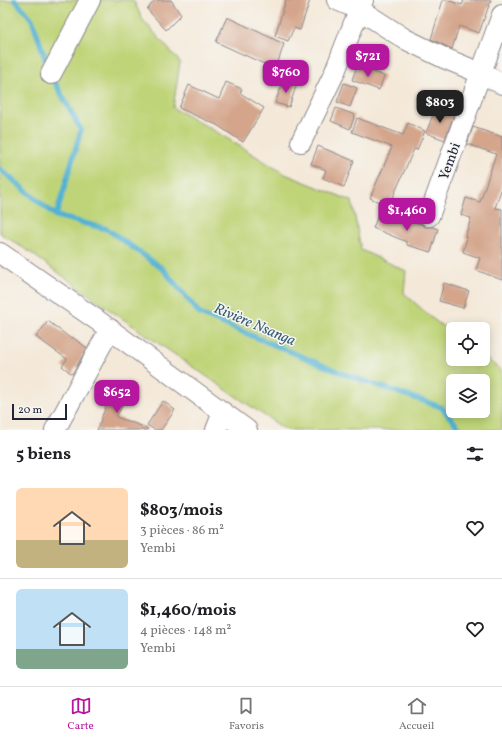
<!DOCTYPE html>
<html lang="fr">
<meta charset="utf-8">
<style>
:root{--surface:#fff;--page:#f2f2f2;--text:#202124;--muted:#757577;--line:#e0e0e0;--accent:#b5179e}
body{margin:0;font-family:Vollkorn,serif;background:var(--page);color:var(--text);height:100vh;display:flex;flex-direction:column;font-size:15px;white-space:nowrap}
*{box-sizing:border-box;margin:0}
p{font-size:13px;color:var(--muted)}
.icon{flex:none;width:22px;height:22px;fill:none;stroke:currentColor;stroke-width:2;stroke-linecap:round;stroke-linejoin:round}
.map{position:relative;height:430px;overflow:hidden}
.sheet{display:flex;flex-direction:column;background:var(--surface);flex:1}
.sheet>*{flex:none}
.buttons{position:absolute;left:446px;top:322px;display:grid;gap:8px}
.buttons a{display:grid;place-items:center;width:44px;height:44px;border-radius:6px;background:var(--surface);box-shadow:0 2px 10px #0003;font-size:20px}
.scale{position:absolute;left:12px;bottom:10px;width:55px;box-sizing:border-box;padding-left:4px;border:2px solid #22223b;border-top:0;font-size:11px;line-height:14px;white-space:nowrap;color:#22223b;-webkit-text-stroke:3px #f6f6f2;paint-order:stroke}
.price{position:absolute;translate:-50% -34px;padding:0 9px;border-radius:8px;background:var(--accent);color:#fff;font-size:13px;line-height:26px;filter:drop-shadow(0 1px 2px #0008)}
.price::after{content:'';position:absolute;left:50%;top:24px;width:12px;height:9px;margin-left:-6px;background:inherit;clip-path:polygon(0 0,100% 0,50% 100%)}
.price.current{background:#222;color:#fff}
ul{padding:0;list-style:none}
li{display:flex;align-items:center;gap:12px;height:100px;padding:0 16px}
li+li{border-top:1px solid var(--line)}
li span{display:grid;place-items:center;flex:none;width:112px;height:80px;border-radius:6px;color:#555}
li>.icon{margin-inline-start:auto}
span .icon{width:48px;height:48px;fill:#fffc;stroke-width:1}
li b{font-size:17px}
h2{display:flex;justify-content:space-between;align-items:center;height:48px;padding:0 16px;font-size:17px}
.tab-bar{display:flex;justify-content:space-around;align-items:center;height:56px;border-top:1px solid var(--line);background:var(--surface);font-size:11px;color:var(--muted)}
.tab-bar a{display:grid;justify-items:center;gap:2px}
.tab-bar .current{color:var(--accent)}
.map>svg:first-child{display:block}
.green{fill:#bfd478;stroke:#707b5a;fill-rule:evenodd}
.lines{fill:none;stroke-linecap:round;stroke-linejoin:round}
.stream{stroke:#52b2d1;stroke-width:5.5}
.building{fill:#d4a58b}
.street-casing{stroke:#8b868a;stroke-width:22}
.street{stroke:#fff;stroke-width:20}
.labels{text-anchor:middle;stroke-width:3;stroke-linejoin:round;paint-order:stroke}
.street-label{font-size:14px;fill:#22223b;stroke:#f6f6f2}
.water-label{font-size:15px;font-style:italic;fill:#355c77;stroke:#f6f6f2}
</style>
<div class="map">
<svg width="502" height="430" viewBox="0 0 502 430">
<rect width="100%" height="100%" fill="#f6f6f2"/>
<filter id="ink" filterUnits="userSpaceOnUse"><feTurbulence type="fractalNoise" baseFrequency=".025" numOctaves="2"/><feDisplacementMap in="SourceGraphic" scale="8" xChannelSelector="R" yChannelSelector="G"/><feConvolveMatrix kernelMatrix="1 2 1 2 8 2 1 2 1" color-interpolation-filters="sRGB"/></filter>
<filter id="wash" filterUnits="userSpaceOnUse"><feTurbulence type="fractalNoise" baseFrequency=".012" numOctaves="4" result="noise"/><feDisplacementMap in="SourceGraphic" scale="16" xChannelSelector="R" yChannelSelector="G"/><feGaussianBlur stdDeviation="0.9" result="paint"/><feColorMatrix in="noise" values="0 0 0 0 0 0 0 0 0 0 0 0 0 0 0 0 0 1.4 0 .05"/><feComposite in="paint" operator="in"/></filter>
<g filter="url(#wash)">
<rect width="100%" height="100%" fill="#f4e9d9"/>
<path class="green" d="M 0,0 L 133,0 L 143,20 L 180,62 L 173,108 L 215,131 L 285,174 L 352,201 L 361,250 L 406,271 L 404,293 L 433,319 L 453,334 L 453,359 L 483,359 L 483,356 L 502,371 L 502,430 L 286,430 L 222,387 L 110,310 L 31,253 L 0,233 ZM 453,381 L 483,381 L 483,411 L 453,411 Z"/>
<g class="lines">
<path class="stream" d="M 15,0 L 32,19 L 48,67
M 52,77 L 81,130 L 56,216
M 0,169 L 56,216 L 107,229 L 163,269 L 200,314 L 344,374 L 441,407 L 461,430"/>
</g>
<g id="blocks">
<path class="building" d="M 155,0 L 171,0 L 181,15 L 166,30 L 147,9 Z
M 286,0 L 310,0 L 300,30 L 294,28 L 288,41 L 275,36 Z
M 443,0 L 447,0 L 462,5 L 464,0 L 491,0 L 479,33 L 459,26 L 452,49 L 431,39 Z
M 227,17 L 284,44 L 276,68 L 262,63 L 216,42 Z
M 357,66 L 384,76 L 379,90 L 352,80 Z
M 284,80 L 297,84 L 289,107 L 275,103 Z
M 226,82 L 242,89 L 240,93 L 264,108 L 243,142 L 217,125 L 179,108 L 189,85 L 219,99 Z
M 344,83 L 357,88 L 350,107 L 337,102 Z
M 436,107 L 454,114 L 445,140 L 426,133 Z
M 336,108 L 355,115 L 350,129 L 331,121 Z
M 357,118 L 403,135 L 408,123 L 425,131 L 417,150 L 414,149 L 389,206 L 370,198 L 392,147 L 352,132 Z
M 473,127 L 502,137 L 502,187 L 495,208 L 502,209 L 502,280 L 476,270 L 480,258 L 463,252 L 467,238 L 465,237 L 471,218 L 461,215 L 466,198 L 480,202 L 496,154 L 467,144 Z
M 318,146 L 354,161 L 344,187 L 323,178 L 326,170 L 311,164 Z
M 379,213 L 421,224 L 425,227 L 432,227 L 438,229 L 431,252 L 407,245 L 407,242 L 373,228 Z
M 444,283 L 469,291 L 463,308 L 439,301 Z
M 48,321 L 70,338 L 72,337 L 87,348 L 72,374 L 62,366 L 67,359 L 36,337 Z
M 115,386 L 129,393 L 116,417 L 147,428 L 147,430 L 97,430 L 107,403 L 106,402 Z
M 163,401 L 175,410 L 161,430 L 155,430 L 147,425 Z"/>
</g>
</g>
<g filter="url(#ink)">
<use href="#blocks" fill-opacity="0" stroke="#8b868a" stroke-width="1"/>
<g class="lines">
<g class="street-casing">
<path id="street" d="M 337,0 L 360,10 L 405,39 L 444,58 L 480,73 L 502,84
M 51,74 L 90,0
M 301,142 L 334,74 L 363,0
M 429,216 C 454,149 477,82 502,15
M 0,253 L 97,320 L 247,430
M 55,430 L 110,329
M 216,430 L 223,412"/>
</g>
<use href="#street" class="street"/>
</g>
</g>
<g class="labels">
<g class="street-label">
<text transform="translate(449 161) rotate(-70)" y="5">Yembi</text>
</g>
<g class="water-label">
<text transform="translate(255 324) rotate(23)" y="5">Rivière Nsanga</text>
</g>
</g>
</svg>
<div class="buttons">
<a><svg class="icon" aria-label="locate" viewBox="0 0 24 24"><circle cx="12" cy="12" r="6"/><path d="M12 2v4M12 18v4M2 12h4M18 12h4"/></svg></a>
<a><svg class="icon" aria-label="layers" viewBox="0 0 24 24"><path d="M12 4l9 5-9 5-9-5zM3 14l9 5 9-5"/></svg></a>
</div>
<div class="scale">20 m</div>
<b class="price" style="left:368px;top:78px">$721</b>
<b class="price" style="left:286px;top:94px">$760</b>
<b class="price current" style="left:440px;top:124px">$803</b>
<b class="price" style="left:407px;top:232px">$1,460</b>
<b class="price" style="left:117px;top:414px">$652</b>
</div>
<section class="sheet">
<h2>5 biens<svg class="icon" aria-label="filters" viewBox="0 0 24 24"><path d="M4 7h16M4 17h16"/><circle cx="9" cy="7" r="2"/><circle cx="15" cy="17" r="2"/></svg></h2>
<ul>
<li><span style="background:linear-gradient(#ffd9b3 65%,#c2b280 0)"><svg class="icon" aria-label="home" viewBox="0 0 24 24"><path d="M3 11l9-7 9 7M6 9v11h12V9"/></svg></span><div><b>$803/mois</b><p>3 pièces · 86 m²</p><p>Yembi</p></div><svg class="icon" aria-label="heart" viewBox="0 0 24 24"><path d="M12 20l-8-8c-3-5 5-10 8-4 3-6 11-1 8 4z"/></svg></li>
<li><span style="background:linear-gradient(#bfe0f5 75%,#7fa58c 0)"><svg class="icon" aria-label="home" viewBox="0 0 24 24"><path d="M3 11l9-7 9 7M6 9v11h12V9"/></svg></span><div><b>$1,460/mois</b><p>4 pièces · 148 m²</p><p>Yembi</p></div><svg class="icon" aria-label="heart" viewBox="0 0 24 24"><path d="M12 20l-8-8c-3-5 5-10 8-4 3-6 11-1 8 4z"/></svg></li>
</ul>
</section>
<nav class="tab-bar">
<a class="current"><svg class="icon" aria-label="map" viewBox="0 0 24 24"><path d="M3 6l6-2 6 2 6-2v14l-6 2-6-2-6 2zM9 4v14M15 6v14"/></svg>Carte</a>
<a><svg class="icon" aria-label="saved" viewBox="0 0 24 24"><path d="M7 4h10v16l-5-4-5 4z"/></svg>Favoris</a>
<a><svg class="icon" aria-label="home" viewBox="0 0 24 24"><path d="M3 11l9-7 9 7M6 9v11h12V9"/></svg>Accueil</a>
</nav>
